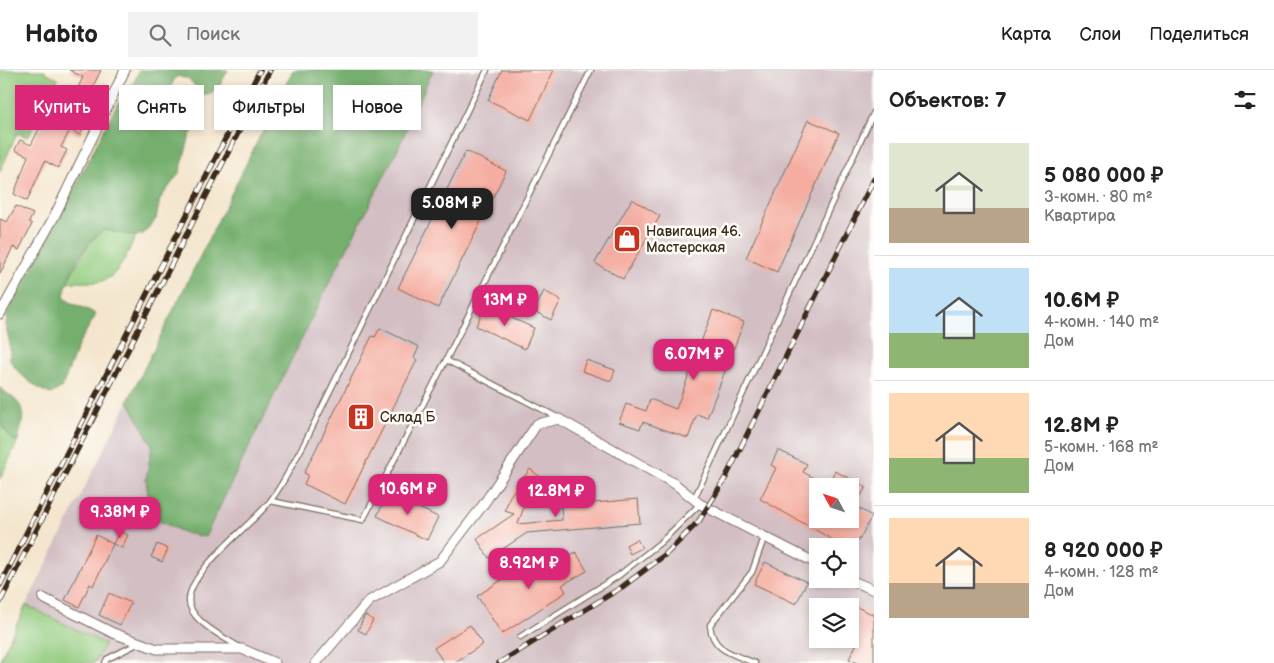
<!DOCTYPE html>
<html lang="ru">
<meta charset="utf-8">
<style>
:root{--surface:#fff;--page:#f2f2f2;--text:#222;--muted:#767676;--line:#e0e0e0;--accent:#db2777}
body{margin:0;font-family:"Balsamiq Sans",sans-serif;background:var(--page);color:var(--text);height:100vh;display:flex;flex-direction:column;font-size:19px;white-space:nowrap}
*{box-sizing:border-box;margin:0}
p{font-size:16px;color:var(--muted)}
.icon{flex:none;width:28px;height:28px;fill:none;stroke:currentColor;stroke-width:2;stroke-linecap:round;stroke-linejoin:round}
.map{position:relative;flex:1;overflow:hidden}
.drawer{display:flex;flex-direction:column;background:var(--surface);width:400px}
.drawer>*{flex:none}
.banner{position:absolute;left:15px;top:15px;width:475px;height:45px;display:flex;gap:10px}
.needle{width:32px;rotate:310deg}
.tools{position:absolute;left:809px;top:408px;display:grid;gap:10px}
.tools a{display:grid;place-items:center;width:50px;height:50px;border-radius:0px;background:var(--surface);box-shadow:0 2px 8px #0003;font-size:25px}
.price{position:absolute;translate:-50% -42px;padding:0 11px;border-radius:10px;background:var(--accent);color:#fff;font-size:16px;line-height:32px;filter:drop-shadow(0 1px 2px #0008)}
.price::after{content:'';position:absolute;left:50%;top:30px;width:15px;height:11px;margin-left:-8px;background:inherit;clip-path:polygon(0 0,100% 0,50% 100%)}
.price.on{background:#222;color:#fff}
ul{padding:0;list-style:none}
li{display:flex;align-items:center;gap:15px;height:125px;padding:0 15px}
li+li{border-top:1px solid var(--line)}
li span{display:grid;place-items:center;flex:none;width:140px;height:100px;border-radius:0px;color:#555}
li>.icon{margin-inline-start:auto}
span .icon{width:60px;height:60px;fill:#fffc;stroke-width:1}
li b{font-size:21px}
h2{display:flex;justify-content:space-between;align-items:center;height:60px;padding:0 15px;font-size:21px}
.pill{padding:0 18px;border-radius:0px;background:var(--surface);box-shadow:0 2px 8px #0003;font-size:18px;line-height:45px}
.pill.on{background:var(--accent);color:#fff}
header{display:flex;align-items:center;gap:30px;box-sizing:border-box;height:70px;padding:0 25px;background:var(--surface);border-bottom:1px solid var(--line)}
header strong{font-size:24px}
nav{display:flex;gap:28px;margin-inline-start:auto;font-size:18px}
.search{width:350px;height:45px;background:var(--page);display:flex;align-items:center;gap:12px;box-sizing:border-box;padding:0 18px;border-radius:0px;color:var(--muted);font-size:19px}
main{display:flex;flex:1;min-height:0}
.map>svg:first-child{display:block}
.industrial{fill:#d2bec3;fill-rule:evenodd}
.green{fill:#92cb7e;stroke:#667a4e}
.forest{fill:#75af6d;stroke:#586c46}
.building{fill:#f5ada1}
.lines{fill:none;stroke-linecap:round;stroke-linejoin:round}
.lane-casing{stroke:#7c6c5c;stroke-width:7}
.street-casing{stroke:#7c6c5c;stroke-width:11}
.lane{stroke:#fff;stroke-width:4.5}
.street{stroke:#fff;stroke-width:9}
.rail-casing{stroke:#3b2a1e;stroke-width:5.5}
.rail{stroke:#fdfcf7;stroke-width:4;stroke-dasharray:11;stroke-linecap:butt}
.labels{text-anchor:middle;stroke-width:5;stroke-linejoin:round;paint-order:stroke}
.poi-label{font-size:14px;fill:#3b2a1e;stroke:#fdfcf7;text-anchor:start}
</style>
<header>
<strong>Habito</strong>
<div class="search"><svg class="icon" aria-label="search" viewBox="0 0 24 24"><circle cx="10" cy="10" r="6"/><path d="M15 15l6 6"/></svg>Поиск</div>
<nav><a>Карта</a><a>Слои</a><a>Поделиться</a></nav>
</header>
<main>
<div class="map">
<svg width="874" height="593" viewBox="0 0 874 593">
<rect width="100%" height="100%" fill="#fdfcf7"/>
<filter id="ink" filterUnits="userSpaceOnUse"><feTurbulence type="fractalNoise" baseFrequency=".02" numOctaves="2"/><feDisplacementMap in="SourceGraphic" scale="10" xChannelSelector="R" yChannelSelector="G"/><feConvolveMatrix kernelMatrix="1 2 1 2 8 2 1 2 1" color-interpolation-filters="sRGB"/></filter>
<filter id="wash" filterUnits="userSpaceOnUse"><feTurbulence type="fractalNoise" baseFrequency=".0096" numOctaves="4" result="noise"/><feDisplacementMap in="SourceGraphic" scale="20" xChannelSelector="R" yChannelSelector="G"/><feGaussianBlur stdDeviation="1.12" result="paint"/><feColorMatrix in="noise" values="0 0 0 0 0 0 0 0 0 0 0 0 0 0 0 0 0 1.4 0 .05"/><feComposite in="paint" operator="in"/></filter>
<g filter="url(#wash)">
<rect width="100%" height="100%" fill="#f4e6ce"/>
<path class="industrial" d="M 294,0 L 874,0 L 874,593 L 0,593 L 0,587 ZM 818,416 L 850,416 L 850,449 L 818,449 ZM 818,476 L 850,476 L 850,509 L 818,509 ZM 818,536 L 850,536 L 850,569 L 818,569 Z"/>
<path class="green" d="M 0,0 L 42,0 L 58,9 L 28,67 L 17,63 L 0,102 Z
M 104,160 L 136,166 C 127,182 119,210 97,212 C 87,213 77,211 66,213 L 93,167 Z
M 0,353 L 12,370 L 18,370 L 0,409 Z
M 26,535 L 105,574 L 94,593 L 5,593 L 0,590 Z"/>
<path class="forest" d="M 139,0 L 228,0 L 219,17 L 208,25 L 202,25 L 189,9 L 177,6 C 168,17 167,34 183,39 C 191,41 196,37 203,42 L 202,49 L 190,65 L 180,102 L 160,129 L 156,149 L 143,164 L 136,166 L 104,160 C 85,172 67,204 64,227 C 73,237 86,236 96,245 L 79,273 L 62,317 L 51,324 C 41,322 12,300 10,289 C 9,286 10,281 10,277 C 9,261 3,261 8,243 C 44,176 79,110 113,42 C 121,27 135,16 139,0 Z
M 293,0 L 433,0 L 395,85 L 327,217 L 205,467 L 185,463 L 151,447 L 146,410 L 152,375 L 128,331 Z
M 0,318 C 26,336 26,340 18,370 L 12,370 L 0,353 Z"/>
<g id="blocks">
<path class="building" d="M 69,0 L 101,0 L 85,33 L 93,37 L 80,65 L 70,60 L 61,77 L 67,80 L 58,98 L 45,91 L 27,131 L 14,124 L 28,86 L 15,80 L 20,70 L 31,75 L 39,59 L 42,60 L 47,51 L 61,22 L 73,28 L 83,7 Z
M 502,0 L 554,0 L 530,50 L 488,30 Z
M 808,50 L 839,63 L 777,202 L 746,188 Z
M 466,81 L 506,101 L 438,238 L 398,218 Z
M 632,129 L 660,146 L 623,209 L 595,193 Z
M 16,136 L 33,144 L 29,152 L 32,154 L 19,180 L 13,177 L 0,204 L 0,149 L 7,152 Z
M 544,221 L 561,230 L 551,250 L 534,241 Z
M 485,236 L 534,258 L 525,279 L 476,256 Z
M 713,240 L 744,252 L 707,348 L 697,344 L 688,368 L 643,352 L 640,359 L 619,352 L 626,334 L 646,341 L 650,329 L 676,339 Z
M 380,258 L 419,277 L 414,288 L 417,290 L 345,434 L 304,414 L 308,405 L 304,403 L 372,266 L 375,267 Z
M 586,290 L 615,300 L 611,311 L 582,301 Z
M 778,380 L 807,394 L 803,402 L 818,410 L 818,449 L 850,449 L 850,416 L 827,416 L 835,401 L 866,417 L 855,436 L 872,446 L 853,481 L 850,480 L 850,476 L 844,476 L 760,429 L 776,398 L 771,395 Z
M 530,399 L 540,407 L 530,420 L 518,454 L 562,450 L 561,436 L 638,429 L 640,453 L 527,463 L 489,488 L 477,469 L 514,444 L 505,441 L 510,426 Z
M 388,423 L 438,447 L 427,470 L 377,446 Z
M 119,461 L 128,465 L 122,478 L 113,474 Z
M 96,465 L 113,474 L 93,516 L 90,514 L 79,537 L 65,530 Z
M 637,469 L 642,478 L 630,484 L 626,475 Z
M 157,474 L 168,479 L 162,492 L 151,487 Z
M 576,482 L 587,501 L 562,515 L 566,522 L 502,564 L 477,526 L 542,484 L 550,497 Z
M 765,492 L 807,512 L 796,534 L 754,514 Z
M 109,523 L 131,533 L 120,555 L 99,545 Z
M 850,534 L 874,545 L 874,593 L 858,593 L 849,589 L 858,571 L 850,567 Z
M 365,545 L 373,550 L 366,564 L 358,560 Z
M 470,555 L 483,574 L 454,593 L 444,593 L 434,578 Z"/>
</g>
</g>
<g filter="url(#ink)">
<use href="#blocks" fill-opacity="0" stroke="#7c6c5c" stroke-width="1"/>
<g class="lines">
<g class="lane-casing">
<path id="lane" d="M 557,347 L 446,290 L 591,0
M 694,429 L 874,42
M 271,431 L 363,450 L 446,290
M 520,567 L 618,506 L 661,472 L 700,434
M 239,577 C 225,568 195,553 190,536 C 180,506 255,453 271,430 C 284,413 293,393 304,374 L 487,0
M 105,593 L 107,589 L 139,573
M 755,593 C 733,584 712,581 710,555 L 752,502 L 764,468"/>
</g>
<g class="street-casing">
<path id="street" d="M 0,244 L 54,147 L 125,0
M 848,509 L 874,520
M 43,528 L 113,563 L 157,579 L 242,579 L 275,593
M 316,593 L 369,531 L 440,491 L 483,435 L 537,354 L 559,349 L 675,414 L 700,434 L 818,494"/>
</g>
<use href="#lane" class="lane"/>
<use href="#street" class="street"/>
<g class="rail-casing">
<path id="rail" d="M 0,515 L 260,0
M 0,532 L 270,0
M 499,593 L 622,517 L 666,484 L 699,451 L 726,407 L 874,109"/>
</g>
<use href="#rail" class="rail"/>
</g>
</g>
<defs>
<g id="shop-square" transform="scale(1.4375)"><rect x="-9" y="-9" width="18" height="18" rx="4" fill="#c8321e" stroke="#fdfcf7"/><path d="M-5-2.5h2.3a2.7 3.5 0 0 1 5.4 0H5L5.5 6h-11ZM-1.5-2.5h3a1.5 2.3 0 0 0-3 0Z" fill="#fff"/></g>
<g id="building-square" transform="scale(1.4375)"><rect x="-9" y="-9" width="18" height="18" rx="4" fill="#c8321e" stroke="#fdfcf7"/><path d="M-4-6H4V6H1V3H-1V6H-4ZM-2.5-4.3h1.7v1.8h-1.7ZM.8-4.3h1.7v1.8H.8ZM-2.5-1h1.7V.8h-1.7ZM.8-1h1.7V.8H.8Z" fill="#fff"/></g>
</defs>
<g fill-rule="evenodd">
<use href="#shop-square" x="627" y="169"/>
<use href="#building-square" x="361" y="347"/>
</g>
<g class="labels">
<g class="poi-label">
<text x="646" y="166">Навигация 46.<tspan x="646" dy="16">Мастерская</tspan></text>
<text x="380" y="352">Склад Б</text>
</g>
</g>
</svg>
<div class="tools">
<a><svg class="needle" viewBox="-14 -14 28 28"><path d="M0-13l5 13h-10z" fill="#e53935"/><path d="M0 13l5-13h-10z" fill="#767676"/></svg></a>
<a><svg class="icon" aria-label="locate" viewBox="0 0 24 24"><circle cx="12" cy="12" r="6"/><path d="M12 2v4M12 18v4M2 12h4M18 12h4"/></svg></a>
<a><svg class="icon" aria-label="layers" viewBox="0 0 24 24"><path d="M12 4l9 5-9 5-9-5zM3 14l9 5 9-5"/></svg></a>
</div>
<b class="price on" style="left:452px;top:160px">5.08M ₽</b>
<b class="price" style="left:505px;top:257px">13M ₽</b>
<b class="price" style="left:694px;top:311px">6.07M ₽</b>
<b class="price" style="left:408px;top:446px">10.6M ₽</b>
<b class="price" style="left:556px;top:448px">12.8M ₽</b>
<b class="price" style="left:120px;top:469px">9.38M ₽</b>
<b class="price" style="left:529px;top:520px">8.92M ₽</b>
<div class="banner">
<a class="pill on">Купить</a>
<a class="pill">Снять</a>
<a class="pill">Фильтры</a>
<a class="pill">Новое</a>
</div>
</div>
<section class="drawer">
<h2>Объектов: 7<svg class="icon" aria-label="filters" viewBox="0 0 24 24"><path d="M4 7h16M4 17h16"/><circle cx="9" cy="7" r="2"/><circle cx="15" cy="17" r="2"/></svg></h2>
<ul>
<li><span style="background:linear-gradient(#dfe7d0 65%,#b9a48a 0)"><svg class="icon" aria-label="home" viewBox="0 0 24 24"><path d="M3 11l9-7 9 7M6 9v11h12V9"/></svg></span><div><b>5 080 000 ₽</b><p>3-комн. · 80 m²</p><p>Квартира</p></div></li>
<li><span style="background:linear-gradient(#bfe0f5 65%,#8fb573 0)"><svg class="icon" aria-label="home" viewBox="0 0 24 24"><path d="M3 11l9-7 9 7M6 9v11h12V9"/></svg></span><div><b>10.6M ₽</b><p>4-комн. · 140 m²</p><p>Дом</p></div></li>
<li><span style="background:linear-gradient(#ffd9b3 65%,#8fb573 0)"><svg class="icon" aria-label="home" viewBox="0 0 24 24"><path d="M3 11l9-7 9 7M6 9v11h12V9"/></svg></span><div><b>12.8M ₽</b><p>5-комн. · 168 m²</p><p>Дом</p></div></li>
<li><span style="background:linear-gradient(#ffd9b3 65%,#b9a48a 0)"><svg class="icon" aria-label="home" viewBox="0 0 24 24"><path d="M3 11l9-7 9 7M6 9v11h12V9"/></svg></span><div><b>8 920 000 ₽</b><p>4-комн. · 128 m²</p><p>Дом</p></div></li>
</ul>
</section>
</main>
